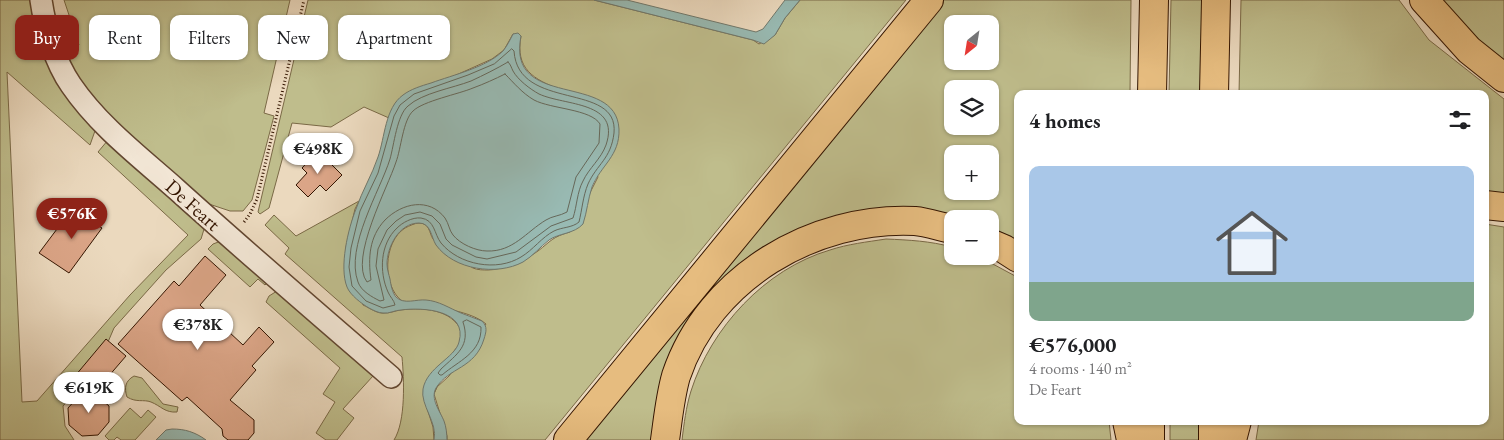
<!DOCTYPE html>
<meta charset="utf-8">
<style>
:root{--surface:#fff;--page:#f6f6f6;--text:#202124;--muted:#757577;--line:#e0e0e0;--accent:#8f2418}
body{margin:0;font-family:"EB Garamond",serif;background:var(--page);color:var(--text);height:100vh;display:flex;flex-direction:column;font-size:19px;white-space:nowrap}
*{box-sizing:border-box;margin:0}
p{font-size:16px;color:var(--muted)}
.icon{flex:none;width:28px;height:28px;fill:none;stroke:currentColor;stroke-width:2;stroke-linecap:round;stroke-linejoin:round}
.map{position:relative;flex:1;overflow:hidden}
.sheet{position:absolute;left:1014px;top:90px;width:475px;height:335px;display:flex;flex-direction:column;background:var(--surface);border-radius:10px;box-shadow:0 1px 4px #0004}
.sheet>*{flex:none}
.hud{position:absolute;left:15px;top:15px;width:475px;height:45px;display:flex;gap:10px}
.needle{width:32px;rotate:210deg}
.tools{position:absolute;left:944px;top:15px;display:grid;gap:10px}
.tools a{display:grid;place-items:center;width:55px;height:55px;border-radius:10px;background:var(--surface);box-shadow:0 1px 4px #0004;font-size:25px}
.price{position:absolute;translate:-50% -42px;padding:0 11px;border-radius:18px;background:#fff;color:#222;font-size:16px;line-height:32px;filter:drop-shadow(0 1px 2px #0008)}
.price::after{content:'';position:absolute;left:50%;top:30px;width:15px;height:11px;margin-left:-8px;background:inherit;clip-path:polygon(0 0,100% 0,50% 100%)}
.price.selected{background:var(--accent);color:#fff}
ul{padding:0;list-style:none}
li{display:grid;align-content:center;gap:10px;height:265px;padding:0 15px}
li+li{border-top:1px solid var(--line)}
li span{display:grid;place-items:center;height:155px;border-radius:10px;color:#555}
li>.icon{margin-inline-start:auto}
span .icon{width:90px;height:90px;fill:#fffc;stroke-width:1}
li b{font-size:21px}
h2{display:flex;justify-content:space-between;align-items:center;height:60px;padding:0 15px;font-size:21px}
.pill{padding:0 18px;border-radius:10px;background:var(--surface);box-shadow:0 1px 4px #0004;font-size:18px;line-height:45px}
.pill.selected{background:var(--accent);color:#fff}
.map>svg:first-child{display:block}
.green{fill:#bfbd8c;stroke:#7a6946;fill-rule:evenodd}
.water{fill:#98bab3;stroke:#70786c}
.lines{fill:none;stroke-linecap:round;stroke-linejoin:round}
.shore{stroke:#66685a;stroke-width:1}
.building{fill:#dba587;stroke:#341501}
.street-casing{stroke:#624630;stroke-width:24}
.highway-casing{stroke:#341501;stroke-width:30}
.path{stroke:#341501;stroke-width:3;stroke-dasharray:1 2.5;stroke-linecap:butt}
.street{stroke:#f2e6d5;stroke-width:21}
.highway{stroke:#e6bc7f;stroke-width:28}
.labels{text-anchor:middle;stroke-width:5;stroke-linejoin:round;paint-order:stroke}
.street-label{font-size:20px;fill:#341501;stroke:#f2e6d5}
</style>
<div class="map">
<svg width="1504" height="440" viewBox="0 0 1504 440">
<rect width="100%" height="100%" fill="#ebd9be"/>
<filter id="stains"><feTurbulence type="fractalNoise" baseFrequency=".004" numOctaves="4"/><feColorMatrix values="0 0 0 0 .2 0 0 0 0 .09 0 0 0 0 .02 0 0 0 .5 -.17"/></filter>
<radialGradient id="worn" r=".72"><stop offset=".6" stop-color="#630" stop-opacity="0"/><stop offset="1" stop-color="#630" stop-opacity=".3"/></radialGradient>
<path class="green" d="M 0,0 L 31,0 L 96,128 L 90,145 L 7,72 L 22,402 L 37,401 L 130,295 L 188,235 L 98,152 L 108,140 L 205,226 L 201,239 L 166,270 L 114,328 L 108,342 L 73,379 L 80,387 L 63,406 L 65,426 L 74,440 L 0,440 Z
M 64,0 L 290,0 L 264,113 L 274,116 L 252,200 L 243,211 L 230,211 L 206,203 L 157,164 L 84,89 L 66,58 L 79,45 Z
M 308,0 L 594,0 L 753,40 L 759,44 L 775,35 L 785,18 L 800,0 L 906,0 L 545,440 L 447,440 L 447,436 L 434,394 L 437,387 L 449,376 L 486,324 C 469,309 425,306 402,301 C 382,286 383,242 405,228 C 409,226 415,223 419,223 C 430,223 429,233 433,239 C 435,242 469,266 473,268 C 477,270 484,270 488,270 C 502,270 526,260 538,251 C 551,241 552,237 570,232 L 598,177 L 561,90 C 533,79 515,69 521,36 L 513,34 L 504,50 L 492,59 L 396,102 L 389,118 L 364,107 L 331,127 L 292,123 L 269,208 L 260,214 L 258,212 Z
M 939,0 L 1131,0 L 1130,94 L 1018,94 L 1017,248 L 990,234 L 990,219 L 952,219 L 895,215 L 725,287 L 657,440 L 579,440 ZM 952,24 L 990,24 L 990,61 L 952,61 ZM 952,89 L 990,89 L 990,126 L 952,126 ZM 952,154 L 990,154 L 990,191 L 952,191 Z
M 1171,0 L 1206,0 L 1204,94 L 1169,94 Z
M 1241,0 L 1399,0 L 1429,40 L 1504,99 L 1504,199 L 1485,198 L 1485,94 L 1239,94 Z
M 1441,0 L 1504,0 L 1504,61 L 1483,44 Z
M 359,201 L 355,209 L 346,247 L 363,305 C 370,308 377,314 385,313 C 390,313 395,311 400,310 C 423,307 452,309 462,332 L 459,345 L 454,351 L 427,408 L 433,427 L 434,440 L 394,440 C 406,421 404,379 402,357 L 285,254 L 289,248 L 265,225 L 274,215 L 296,236 Z
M 1485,224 L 1504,227 L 1504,440 L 1256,440 L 1259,421 L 1485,421 Z
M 886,239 C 909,240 930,241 952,247 L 952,256 L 978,256 L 1017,277 L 1018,421 L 1109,421 L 1111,440 L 682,440 C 684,424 686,407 691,391 C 711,328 765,269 830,250 C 848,244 867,242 886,239 Z
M 221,241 L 268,282 L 265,285 L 258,279 L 250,287 L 208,249 L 213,244 Z
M 277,291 L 306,315 L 373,376 L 343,409 L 354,418 L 337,440 L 326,440 L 316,433 L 335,402 L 323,394 L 340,368 L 266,302 L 269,296 Z
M 134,376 L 142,378 L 163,404 L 178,407 L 177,412 C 165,413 161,406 151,402 C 143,399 137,403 127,397 C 124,388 125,381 134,376 Z
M 130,408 L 141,418 L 148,410 L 156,417 L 135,440 L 121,440 L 117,437 L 114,440 L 109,440 L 105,436 Z
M 1170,421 L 1200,421 L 1200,440 L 1170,440 Z"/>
<path class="water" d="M 594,0 L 627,0 L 756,32 L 763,29 L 785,0 L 800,0 L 785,18 L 775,35 L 764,44 L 753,40 Z
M 518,33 L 521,36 C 506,111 616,71 619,129 C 620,156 601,165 592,187 C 588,199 587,212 583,224 C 574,234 559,233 549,240 C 540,247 533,256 523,262 C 497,276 454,270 436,245 C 431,237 431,223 419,223 C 399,223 387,247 387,264 C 387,269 389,275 390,279 C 391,285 392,292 396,297 C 404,305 416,299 426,300 C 439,301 449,308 461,313 C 468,316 475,318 482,321 C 488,327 486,332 484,339 C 475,369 449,367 436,388 C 430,399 440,411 444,421 C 446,426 447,434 447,440 L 434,440 C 438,423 420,405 423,389 C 427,367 455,358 459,342 C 468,310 423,307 401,310 C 395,310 389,314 383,313 C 378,313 373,310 369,308 C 362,304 350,295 347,287 C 339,267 348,229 356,209 C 362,191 372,175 378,157 C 385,137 385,108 403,95 C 411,89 421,86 431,83 C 453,75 487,67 503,51 C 507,46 510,40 513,34 Z
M 172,429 C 185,429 195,432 206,440 L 156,440 L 166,430 Z"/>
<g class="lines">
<path class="shore" d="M 512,49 L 514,51 C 518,112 619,81 614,133 C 611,159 597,164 588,184 C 583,196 582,210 579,222 C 572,228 562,227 554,231 C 542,237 533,250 521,257 C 497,272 459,265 441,243 C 434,234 435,220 421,218 C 412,217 402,223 397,228 C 380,244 379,272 388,292 C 390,297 394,300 395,305 L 383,308 L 366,301 L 352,286 L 349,267 L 351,248 L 360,211 L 378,173 L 394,116 L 400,105 L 414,94 L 468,75 L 494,64 Z
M 508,62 C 511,65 511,67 513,71 C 518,80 530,89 539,94 C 565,106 621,101 606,145 C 601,159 589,168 583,181 C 577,192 577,206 573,218 L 551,226 L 516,252 L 487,259 L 476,257 L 452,245 L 446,239 L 440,224 L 432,216 L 420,212 L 405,215 L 396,221 L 387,230 L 378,249 L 376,266 L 384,300 L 380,301 C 372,297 361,291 358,282 C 345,247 380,191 390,159 C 394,145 397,115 408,106 C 422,93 453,88 471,81 C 484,75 496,69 508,62 Z
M 505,74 C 514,83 522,93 534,100 C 551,109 591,109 600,124 L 599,143 L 576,177 L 567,212 C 560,216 552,216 546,220 C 526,232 513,252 487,251 C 476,251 460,244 453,235 C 449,230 449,224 445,218 C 429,197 402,203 385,220 C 369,237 368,258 371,280 L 367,282 C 349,259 388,187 396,162 C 401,149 403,120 413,111 C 423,101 459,94 473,88 C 484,84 495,79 505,74 Z
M 467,320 L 481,327 C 482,353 458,361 442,375 L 440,375 L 438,373 L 441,369 C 457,354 471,346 463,322 Z"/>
</g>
<path class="building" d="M 318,151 L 342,175 L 326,191 L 320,185 L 308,197 L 296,185 L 307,173 L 302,168 Z
M 79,206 L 100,220 L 97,225 L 102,228 L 69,273 L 39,253 L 63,221 L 66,223 Z
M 205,256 L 226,275 L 200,305 L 243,345 L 259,327 L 274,342 L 252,366 L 256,370 L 230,400 L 254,420 L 254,433 L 248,440 L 228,440 L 223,436 L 222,429 L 187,397 L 182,401 L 118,344 L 174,281 L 179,286 Z
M 106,339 L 126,356 L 95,392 L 75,376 Z
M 87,387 L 109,406 L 109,422 L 98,435 L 82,436 L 69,425 L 68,408 Z"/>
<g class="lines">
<g class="street-casing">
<path id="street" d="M 41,0 C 45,28 55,62 71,85 C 99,126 140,157 176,189 C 247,253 319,315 391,377"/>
</g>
<g class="highway-casing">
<path id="highway" d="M 1424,0 L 1469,50 L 1504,78
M 1152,94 L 1154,0
M 1214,94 L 1216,0
M 1485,205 L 1504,207
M 990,243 L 1004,249 L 1018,258
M 1127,421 L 1131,440
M 568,440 L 929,0
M 665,440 C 668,419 670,397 676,376 C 709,277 814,216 915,221 C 927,222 941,227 952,229
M 1150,440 L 1150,421
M 1213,440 L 1213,421
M 1232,440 L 1237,421"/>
</g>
<path class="path" d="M 244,222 L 250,214 L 257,199 L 304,0"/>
<use href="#street" class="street"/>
<use href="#highway" class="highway"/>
</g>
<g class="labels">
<g class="street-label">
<text transform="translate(193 205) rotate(42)" y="7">De Feart</text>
</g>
</g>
<rect width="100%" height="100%" filter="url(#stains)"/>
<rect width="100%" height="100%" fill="url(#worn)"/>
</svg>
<div class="tools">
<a><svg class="needle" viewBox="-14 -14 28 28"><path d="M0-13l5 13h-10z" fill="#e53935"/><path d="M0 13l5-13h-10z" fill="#757577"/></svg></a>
<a><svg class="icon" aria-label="layers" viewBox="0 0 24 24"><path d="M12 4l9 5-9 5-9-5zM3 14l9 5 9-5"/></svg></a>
<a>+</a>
<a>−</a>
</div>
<b class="price" style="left:318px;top:175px">€498K</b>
<b class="price selected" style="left:72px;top:240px">€576K</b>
<b class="price" style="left:198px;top:351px">€378K</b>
<b class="price" style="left:89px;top:414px">€619K</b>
<div class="hud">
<a class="pill selected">Buy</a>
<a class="pill">Rent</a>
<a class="pill">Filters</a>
<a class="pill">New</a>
<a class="pill">Apartment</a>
</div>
<section class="sheet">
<h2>4 homes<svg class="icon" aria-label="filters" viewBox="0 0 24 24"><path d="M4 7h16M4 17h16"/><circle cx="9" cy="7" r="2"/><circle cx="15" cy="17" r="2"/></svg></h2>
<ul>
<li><span style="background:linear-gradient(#a9c7e8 75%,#7fa58c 0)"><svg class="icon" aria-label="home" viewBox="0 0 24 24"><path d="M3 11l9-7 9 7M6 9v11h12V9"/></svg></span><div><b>€576,000</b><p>4 rooms · 140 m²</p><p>De Feart</p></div></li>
</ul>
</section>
</div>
